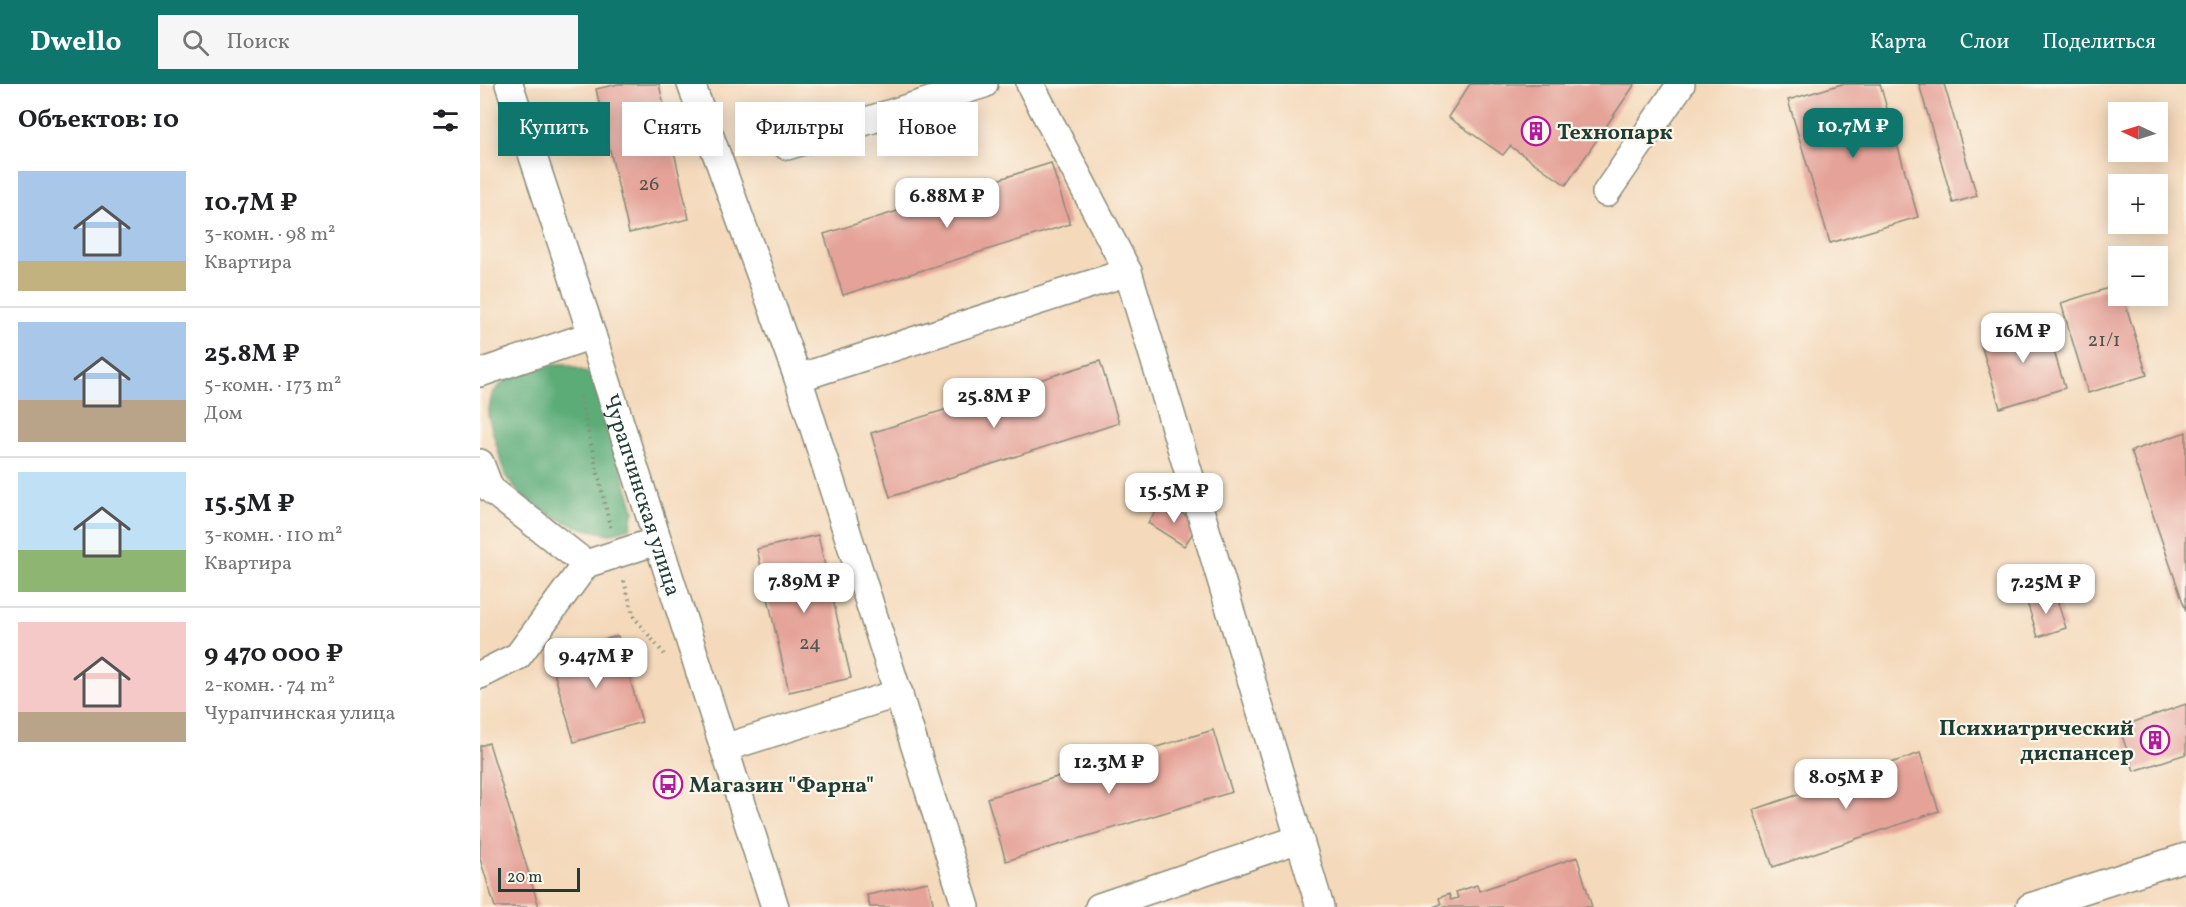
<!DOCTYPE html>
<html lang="ru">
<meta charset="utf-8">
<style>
:root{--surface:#fff;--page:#f6f6f6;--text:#202124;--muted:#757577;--line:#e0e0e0;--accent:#0f766e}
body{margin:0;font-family:Vollkorn,serif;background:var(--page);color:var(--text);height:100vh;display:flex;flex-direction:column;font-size:22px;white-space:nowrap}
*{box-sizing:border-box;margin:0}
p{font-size:20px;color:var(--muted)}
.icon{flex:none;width:33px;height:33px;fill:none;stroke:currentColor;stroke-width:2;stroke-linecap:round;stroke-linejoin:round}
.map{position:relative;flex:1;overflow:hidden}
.side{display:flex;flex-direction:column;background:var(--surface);width:480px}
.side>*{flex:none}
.hud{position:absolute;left:18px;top:18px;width:570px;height:54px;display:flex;gap:12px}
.needle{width:39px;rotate:274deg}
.buttons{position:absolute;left:1628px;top:18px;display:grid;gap:12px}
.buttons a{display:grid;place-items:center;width:60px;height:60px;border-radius:0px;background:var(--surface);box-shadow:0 3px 15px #0003;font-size:30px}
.scale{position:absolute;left:18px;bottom:15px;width:82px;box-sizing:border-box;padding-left:6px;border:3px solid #1f3d34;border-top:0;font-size:16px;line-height:21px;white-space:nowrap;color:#1f3d34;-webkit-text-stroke:4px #fbf7ec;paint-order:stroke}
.price{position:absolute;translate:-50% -51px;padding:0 14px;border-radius:12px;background:#fff;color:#222;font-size:20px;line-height:39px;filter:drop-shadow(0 2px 3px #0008)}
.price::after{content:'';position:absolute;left:50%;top:36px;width:18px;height:14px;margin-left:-9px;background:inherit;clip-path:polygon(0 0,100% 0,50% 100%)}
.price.on{background:var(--accent);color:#fff}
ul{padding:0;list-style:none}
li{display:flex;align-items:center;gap:18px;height:150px;padding:0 18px}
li+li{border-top:2px solid var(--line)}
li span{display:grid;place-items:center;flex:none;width:168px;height:120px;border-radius:0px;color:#555}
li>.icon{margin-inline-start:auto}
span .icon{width:72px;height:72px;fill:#fffc;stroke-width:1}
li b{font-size:26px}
h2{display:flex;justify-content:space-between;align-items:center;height:72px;padding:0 18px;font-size:26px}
.pill{padding:0 21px;border-radius:0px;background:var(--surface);box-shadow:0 3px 15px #0003;font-size:21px;line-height:54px}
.pill.on{background:var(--accent);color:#fff}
header{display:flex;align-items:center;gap:36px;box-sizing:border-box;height:84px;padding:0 30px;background:var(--accent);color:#fff}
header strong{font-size:28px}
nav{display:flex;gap:33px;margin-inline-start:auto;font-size:21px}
.search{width:420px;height:54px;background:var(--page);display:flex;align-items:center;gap:15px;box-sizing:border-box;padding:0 21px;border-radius:0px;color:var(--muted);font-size:22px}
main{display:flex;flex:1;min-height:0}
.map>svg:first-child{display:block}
.forest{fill:#5cac78;stroke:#3e7456;stroke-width:1.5}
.building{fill:#e5a298}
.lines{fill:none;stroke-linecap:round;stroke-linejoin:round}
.minor-casing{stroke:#8a8b78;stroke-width:30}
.path{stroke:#8a8b78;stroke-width:4;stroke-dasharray:1.5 4.5;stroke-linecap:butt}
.minor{stroke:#fff;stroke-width:27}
.labels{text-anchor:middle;stroke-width:4.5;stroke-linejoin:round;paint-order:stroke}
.number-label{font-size:20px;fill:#50564d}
.poi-label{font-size:22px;font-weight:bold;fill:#1f3d34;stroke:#fbf7ec;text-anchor:start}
.street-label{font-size:22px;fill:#1f3d34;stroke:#fbf7ec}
</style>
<header>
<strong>Dwello</strong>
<div class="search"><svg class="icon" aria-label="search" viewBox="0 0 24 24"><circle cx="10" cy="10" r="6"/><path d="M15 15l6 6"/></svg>Поиск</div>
<nav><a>Карта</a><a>Слои</a><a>Поделиться</a></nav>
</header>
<main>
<section class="side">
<h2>Объектов: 10<svg class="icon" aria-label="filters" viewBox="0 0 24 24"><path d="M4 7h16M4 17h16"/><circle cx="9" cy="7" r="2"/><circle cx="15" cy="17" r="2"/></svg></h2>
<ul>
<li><span style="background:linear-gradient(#a9c7e8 75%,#c2b280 0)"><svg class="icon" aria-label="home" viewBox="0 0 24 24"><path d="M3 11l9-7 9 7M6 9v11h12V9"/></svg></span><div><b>10.7M ₽</b><p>3-комн. · 98 m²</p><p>Квартира</p></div></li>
<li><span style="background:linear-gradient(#a9c7e8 65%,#b9a48a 0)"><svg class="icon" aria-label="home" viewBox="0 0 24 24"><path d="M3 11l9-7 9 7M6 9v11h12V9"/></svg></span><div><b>25.8M ₽</b><p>5-комн. · 173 m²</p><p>Дом</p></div></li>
<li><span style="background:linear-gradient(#bfe0f5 65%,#8fb573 0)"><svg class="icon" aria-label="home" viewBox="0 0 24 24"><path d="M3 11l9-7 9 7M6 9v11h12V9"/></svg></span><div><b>15.5M ₽</b><p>3-комн. · 110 m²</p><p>Квартира</p></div></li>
<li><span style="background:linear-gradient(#f6c9c9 75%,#b9a48a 0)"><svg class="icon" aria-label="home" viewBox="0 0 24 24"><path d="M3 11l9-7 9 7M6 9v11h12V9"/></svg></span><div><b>9 470 000 ₽</b><p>2-комн. · 74 m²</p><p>Чурапчинская улица</p></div></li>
</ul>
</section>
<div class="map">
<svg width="1706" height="823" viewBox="0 0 1706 823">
<rect width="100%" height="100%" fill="#fbf7ec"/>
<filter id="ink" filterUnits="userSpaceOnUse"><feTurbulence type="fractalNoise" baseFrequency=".0167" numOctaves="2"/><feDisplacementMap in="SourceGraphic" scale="12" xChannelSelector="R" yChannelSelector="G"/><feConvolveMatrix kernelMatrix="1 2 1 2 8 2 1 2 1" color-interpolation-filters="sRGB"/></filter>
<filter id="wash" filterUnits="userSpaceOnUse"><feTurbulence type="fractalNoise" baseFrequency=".008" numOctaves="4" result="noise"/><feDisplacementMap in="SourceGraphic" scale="24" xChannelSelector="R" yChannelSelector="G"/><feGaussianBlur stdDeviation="1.35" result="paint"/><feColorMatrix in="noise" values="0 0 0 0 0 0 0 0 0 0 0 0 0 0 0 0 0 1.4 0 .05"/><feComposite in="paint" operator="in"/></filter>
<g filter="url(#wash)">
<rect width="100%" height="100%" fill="#f4d9bb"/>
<path class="forest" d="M 74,280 L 86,280 L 111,290 L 154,426 L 150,444 L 130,450 L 102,444 L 74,433 L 40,411 L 25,391 L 8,331 L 12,310 L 27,294 Z"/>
<g id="blocks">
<path class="building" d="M 138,0 L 179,0 L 209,135 L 149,149 L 116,5 Z
M 990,0 L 1155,0 L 1086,101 L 1030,62 L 1023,71 L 968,33 Z
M 1362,0 L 1400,0 L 1438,133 L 1350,159 L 1308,16 Z
M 1439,0 L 1464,0 L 1497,112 L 1473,119 Z
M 571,79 L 590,140 L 363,211 L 344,150 Z
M 1638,201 L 1638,212 L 1643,212 L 1667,291 L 1608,309 L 1581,219 Z
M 1565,237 L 1585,304 L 1520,324 L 1500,257 Z
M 620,277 L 639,339 L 410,413 L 391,349 Z
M 1706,348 L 1706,527 L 1651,367 Z
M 683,417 L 719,440 L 704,462 L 668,439 Z
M 338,451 L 371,594 L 309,608 L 277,465 Z
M 1575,510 L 1586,544 L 1558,553 L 1547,518 Z
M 138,552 L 162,638 L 94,658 L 69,571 Z
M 1706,620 L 1706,670 L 1654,687 L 1639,643 Z
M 733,646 L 752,708 L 526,777 L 507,714 Z
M 9,659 L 59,823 L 15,823 L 0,775 L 0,662 Z
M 1440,669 L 1459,727 L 1293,783 L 1273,726 Z
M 1097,773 L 1112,823 L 953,823 L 961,820 L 959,814 L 969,810 L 971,816 L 978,814 L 976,808 L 997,801 L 999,807 Z
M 448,798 L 454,823 L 390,823 L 387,811 Z"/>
</g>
</g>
<g filter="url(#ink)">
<use href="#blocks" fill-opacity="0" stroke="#8a8b78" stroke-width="1.5"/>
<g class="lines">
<g class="minor-casing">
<g id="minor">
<path id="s1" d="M 29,0 L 112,251 L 295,823"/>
<path d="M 211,0 L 318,294 L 486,823"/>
<path d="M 550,0 L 648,188 L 840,823"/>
<path d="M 307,62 L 504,0"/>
<path d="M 1126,109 L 1201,0"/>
<path d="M 0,289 L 112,251"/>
<path d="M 318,294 L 648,188"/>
<path d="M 0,379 L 10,405 L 106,480"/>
<path d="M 0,591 L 38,572 L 106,480 L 177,457"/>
<path d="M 244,664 L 419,609"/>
<path d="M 619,823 L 819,755"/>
<path d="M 1550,823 L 1706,773"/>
</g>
</g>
<path class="path" d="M 100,313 L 131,446
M 144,497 L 154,533 L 184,570"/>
<use href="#minor" class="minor"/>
</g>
</g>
<defs>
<g id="building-ring" transform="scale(1.5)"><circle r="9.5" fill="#fbf7ec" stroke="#b5179e" stroke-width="1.5"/><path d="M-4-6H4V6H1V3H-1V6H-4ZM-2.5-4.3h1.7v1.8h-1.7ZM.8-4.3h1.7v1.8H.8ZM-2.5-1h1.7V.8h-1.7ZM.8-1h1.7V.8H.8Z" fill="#b5179e"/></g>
<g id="bus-ring" transform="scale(1.5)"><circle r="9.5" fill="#fbf7ec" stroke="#b5179e" stroke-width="1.5"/><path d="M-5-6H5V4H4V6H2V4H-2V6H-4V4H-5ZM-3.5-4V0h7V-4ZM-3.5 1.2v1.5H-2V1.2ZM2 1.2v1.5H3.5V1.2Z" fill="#b5179e"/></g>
</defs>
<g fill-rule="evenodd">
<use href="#building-ring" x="1056" y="47"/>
<use href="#building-ring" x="1675" y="656"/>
<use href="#bus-ring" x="188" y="700"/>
</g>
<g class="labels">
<g class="number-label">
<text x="169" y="106">26</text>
<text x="1624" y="262">21/1</text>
<text x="330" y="565">24</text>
</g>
<g class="poi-label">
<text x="1077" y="55">Технопарк</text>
<text x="1654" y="651" text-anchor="end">Психиатрический<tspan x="1654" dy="25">диспансер</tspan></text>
<text x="209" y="708">Магазин "Фарна"</text>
</g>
<g class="street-label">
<text dy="8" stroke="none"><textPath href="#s1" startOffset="432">Чурапчинская улица</textPath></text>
</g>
</g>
</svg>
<div class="buttons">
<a><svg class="needle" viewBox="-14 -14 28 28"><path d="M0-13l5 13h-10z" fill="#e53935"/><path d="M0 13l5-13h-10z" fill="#757577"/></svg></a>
<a>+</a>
<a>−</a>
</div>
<div class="scale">20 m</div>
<b class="price on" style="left:1373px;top:75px">10.7M ₽</b>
<b class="price" style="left:467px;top:145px">6.88M ₽</b>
<b class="price" style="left:1543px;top:280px">16M ₽</b>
<b class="price" style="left:514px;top:345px">25.8M ₽</b>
<b class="price" style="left:694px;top:440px">15.5M ₽</b>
<b class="price" style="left:324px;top:530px">7.89M ₽</b>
<b class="price" style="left:1566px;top:531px">7.25M ₽</b>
<b class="price" style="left:116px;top:605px">9.47M ₽</b>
<b class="price" style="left:629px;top:711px">12.3M ₽</b>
<b class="price" style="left:1366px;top:726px">8.05M ₽</b>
<div class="hud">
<a class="pill on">Купить</a>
<a class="pill">Снять</a>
<a class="pill">Фильтры</a>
<a class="pill">Новое</a>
</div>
</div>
</main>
